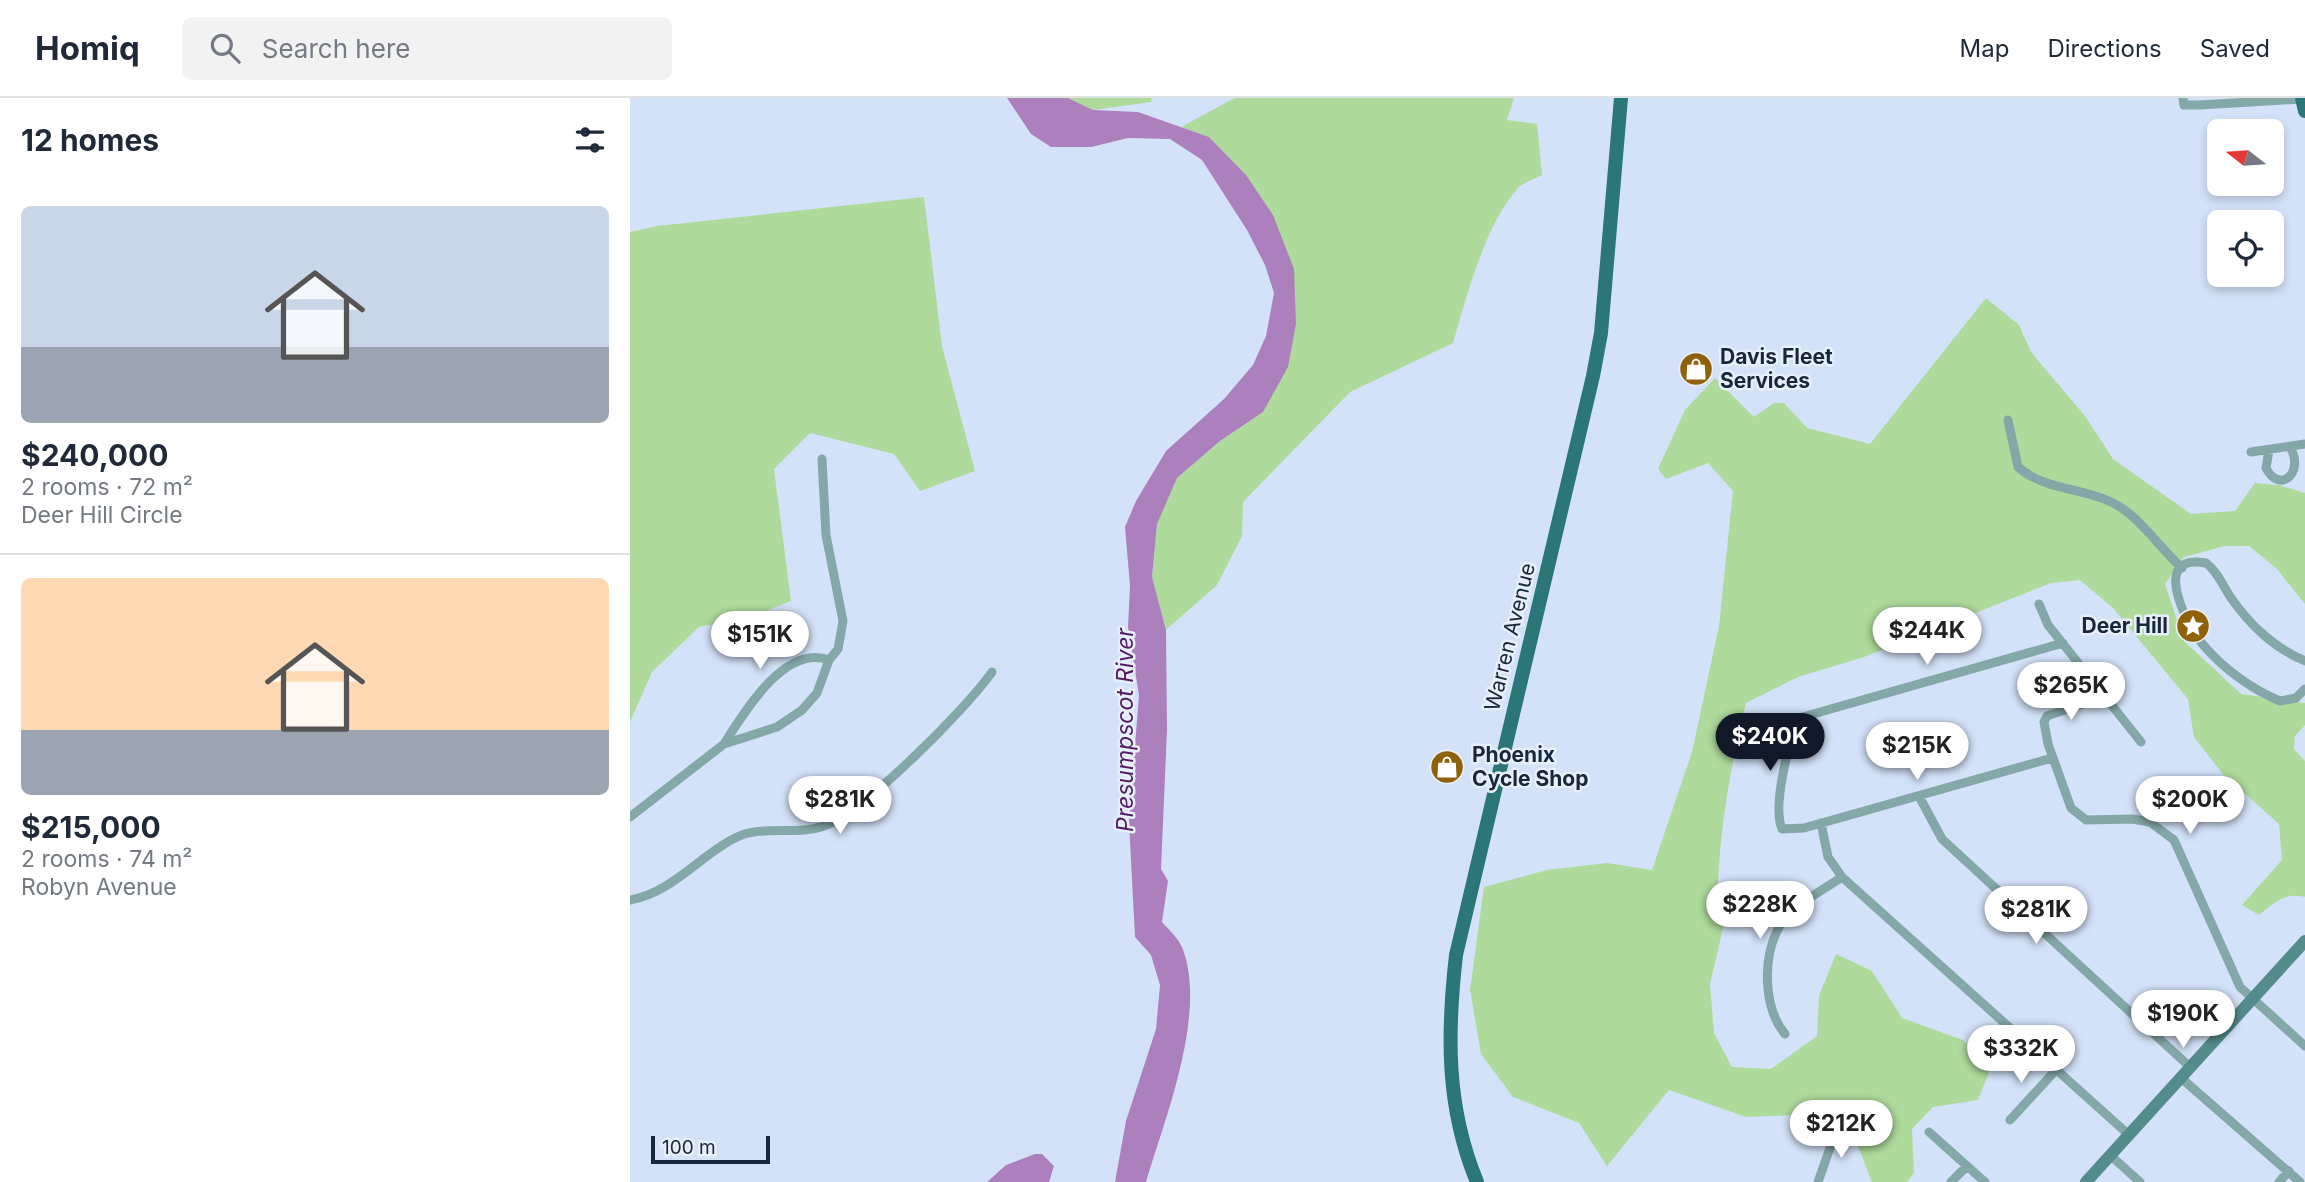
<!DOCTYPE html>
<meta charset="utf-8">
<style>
:root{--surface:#fff;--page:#f2f2f3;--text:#1f2937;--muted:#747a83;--line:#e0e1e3;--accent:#111827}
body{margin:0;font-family:Inter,sans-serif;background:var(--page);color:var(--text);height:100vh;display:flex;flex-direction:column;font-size:26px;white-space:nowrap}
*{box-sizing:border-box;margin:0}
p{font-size:23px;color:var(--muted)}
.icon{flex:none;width:38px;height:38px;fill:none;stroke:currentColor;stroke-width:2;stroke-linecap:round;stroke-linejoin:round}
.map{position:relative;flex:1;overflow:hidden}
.drawer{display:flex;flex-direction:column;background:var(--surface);width:630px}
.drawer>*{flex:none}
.needle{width:46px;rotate:287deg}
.controls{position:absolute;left:1577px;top:21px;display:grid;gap:14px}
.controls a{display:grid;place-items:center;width:77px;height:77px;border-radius:10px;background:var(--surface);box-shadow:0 4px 10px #0003;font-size:35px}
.scale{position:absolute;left:21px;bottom:18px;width:119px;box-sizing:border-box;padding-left:7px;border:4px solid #18273b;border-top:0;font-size:19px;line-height:24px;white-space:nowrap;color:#18273b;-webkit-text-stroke:5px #e7effa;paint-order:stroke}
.price{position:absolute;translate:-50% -60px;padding:0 16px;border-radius:24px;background:#fff;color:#222;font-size:23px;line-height:46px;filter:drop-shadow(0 2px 4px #0008)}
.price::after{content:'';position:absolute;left:50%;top:42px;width:21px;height:16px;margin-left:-10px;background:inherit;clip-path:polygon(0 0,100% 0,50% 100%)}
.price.current{background:var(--accent);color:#fff}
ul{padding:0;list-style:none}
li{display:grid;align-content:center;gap:14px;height:371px;padding:0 21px}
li+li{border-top:2px solid var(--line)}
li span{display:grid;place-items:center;height:217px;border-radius:10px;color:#555}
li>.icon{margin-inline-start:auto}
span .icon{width:126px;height:126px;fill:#fffc;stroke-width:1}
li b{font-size:30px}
h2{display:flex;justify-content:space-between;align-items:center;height:84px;padding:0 21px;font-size:30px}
header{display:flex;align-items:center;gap:42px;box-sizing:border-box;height:98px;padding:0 35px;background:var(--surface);border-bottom:2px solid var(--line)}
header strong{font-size:33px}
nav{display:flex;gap:38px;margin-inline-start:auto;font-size:24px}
.search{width:490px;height:63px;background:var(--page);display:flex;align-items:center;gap:18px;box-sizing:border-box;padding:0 24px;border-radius:10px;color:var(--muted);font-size:26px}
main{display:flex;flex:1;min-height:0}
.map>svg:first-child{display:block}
.green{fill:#aeda9b}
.water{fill:#ac80bd}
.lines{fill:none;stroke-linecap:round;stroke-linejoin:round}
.street{stroke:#84a7a7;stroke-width:9}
.secondary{stroke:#548b8b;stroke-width:12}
.primary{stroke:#2b7677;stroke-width:14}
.labels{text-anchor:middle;stroke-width:5;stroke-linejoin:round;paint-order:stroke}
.poi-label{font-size:21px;font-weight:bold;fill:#18273b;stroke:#e7effa;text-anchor:start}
.street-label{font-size:21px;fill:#18273b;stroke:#e7effa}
.water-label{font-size:23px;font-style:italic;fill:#531b66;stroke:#e7effa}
</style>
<header>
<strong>Homiq</strong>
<div class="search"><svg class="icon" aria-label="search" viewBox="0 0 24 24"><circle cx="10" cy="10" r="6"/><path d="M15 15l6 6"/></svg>Search here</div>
<nav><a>Map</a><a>Directions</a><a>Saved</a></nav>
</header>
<main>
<section class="drawer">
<h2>12 homes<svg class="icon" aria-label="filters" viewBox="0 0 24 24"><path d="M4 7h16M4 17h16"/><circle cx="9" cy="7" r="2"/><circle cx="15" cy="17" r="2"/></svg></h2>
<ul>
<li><span style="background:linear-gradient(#c9d6e8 65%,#9aa5b1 0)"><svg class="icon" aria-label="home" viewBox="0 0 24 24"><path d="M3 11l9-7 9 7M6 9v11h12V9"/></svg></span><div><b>$240,000</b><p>2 rooms · 72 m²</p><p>Deer Hill Circle</p></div></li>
<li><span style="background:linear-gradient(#ffd9b3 70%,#9aa5b1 0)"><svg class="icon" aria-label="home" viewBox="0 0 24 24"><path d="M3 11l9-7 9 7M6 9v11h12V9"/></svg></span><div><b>$215,000</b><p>2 rooms · 74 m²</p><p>Robyn Avenue</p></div></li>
</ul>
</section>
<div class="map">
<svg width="1675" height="1084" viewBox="0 0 1675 1084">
<rect width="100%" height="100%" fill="#d3e2f8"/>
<path class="green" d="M 438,0 L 522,0 L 521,4 L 463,12 Z
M 605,0 L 884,0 L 877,22 L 907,26 L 912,77 C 905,81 894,84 888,90 C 855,127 837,197 823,245 L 720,294 L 613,404 L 612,438 L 587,487 L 536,532 L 522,479 L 527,425 L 547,380 L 590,343 L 633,314 L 666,226 L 616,77 L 579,39 L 551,29 Z
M 294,99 L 312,248 L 345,373 L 290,393 L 264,356 L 180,335 L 144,371 L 161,503 L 121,519 L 69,529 L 22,574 L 0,624 L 0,134 L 27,128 Z
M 1356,200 L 1389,227 L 1401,254 L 1455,318 L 1483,361 L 1561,416 L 1605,413 L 1625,385 L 1648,387 L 1675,395 L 1675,506 L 1647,471 L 1619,448 L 1595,448 L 1554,459 L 1535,486 L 1554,543 L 1611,596 L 1675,605 L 1675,627 L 1665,638 L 1664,651 L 1675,663 L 1675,799 C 1654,794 1644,805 1629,817 L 1612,807 L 1652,762 L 1649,726 L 1592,675 L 1564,639 L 1558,601 L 1483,510 L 1450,482 L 1421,485 L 1234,559 L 1168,579 L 1116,605 C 1101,667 1090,726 1088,789 L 1124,789 L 1118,811 L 1094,826 L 1080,886 L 1084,935 L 1102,969 L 1141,971 L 1187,938 L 1189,898 L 1206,856 L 1242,873 L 1272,920 L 1333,942 L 1361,969 L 1348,1002 L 1303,1009 L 1282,1031 L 1284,1075 L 1277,1084 L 1242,1084 L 1215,1015 L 1116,1019 L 1039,992 L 977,1068 L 949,1025 L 883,999 L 851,956 L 840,892 L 854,789 L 917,772 L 977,765 L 1022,772 L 1062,654 L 1089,528 L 1103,393 L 1078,365 L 1036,381 L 1028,371 L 1055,312 L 1085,280 L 1124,319 L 1144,305 L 1154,305 L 1177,330 L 1240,346 Z"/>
<path class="water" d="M 377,0 L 438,0 L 463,12 L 508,14 L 579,39 L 616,77 L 643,117 L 664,171 L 666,226 L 658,269 L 633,314 L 590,343 L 547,380 L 527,426 L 522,479 L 536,532 L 537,632 L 531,771 L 538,783 L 532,824 C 538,831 548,840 552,849 C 578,914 535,1020 516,1084 L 485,1084 L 496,1023 L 526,931 L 530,887 L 521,857 L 505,839 L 499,724 L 509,597 L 498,529 L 500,488 L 495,429 L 506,403 L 536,353 L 594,301 L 623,267 L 636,238 L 644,195 L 635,167 L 617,132 L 572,62 L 540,41 L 498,40 L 461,49 L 421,49 L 401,36 Z
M 405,1056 L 412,1056 L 424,1068 L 419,1084 L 357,1084 L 376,1067 Z"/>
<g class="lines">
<path class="street" d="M 1553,0 L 1554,7 L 1570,7 L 1672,1
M 1378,322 L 1388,369 C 1413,391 1450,390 1479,403 C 1509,416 1528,449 1552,470
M 1639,352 L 1636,370 C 1650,397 1675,374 1660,349
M 1621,354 L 1675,346
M 1409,506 L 1418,527 L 1511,644
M 1675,563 C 1643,549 1621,528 1601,500 C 1593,488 1588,474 1576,465 C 1518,454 1558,530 1575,549 C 1594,571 1623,592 1650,603 L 1666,600 L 1675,591
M 1476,598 L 1417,618 L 1414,624 L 1418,646 L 1441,710 L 1456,722 L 1502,721 L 1520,724 L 1544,742 L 1610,889 L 1675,948
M 94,646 C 112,618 154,545 199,562
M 1422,660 L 1174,730 L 1152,731 C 1142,707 1159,644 1169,620 L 1433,545
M 1290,700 L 1312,741 L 1560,969
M 0,719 L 94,646 L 147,629 L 172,612 L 187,595 L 199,562 L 208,551 L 213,523 L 196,437 L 192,361
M 1191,725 L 1198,759 L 1212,779 L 1499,1037
M 0,802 C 42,795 69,758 105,740 C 132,726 166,738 194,728 C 234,714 336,611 362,574
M 1155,936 C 1134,911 1132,862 1148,831 C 1160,808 1192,793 1212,779
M 1550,979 L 1670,1084
M 1380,1022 L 1425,973
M 1299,1034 L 1355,1084
M 1480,1057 L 1510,1084
M 1188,1084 L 1207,1030
M 1321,1084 L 1337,1068
M 1649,1084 L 1659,1073"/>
<path class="secondary" d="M 1456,1084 L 1675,843"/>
<path class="primary" d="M 1672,0 L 1675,13
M 847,1084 C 816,1009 817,936 826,857 L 963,278 L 971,235 L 991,0"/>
</g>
<defs>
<g id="shop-disc" transform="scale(1.75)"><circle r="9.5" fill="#8f620a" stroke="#e7effa"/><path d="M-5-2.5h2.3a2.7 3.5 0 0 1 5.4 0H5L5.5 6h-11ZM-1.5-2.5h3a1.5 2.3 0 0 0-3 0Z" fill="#fff"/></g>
<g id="sight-disc" transform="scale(1.75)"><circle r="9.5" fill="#8f620a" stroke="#e7effa"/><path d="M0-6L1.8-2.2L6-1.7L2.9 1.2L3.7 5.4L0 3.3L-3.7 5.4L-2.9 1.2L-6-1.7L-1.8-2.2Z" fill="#fff"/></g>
</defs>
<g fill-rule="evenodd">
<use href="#shop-disc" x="1066" y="271"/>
<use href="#sight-disc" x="1563" y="528"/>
<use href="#shop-disc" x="817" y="669"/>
</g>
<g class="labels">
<g class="poi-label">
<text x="1090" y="266">Davis Fleet<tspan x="1090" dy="24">Services</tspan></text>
<text x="1538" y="535" text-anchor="end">Deer Hill</text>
<text x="842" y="664">Phoenix<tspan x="842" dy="24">Cycle Shop</tspan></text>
</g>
<g class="street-label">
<text transform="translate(880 539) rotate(-76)" y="7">Warren Avenue</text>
</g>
<g class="water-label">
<text transform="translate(495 632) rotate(-90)" y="8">Presumpscot River</text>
</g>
</g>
</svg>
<div class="controls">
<a><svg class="needle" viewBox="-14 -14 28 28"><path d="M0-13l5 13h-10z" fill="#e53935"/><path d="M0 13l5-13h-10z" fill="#747a83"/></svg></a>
<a><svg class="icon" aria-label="locate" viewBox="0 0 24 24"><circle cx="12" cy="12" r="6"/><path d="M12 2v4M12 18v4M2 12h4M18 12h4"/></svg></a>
</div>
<div class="scale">100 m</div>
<b class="price" style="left:1297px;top:569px">$244K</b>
<b class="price" style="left:130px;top:573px">$151K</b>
<b class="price" style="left:1441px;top:624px">$265K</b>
<b class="price current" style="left:1140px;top:675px">$240K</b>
<b class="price" style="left:1287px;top:684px">$215K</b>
<b class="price" style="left:210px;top:738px">$281K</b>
<b class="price" style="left:1560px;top:738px">$200K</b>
<b class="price" style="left:1130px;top:843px">$228K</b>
<b class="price" style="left:1406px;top:848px">$281K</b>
<b class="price" style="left:1553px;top:952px">$190K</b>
<b class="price" style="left:1391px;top:987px">$332K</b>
<b class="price" style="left:1211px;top:1062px">$212K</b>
</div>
</main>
